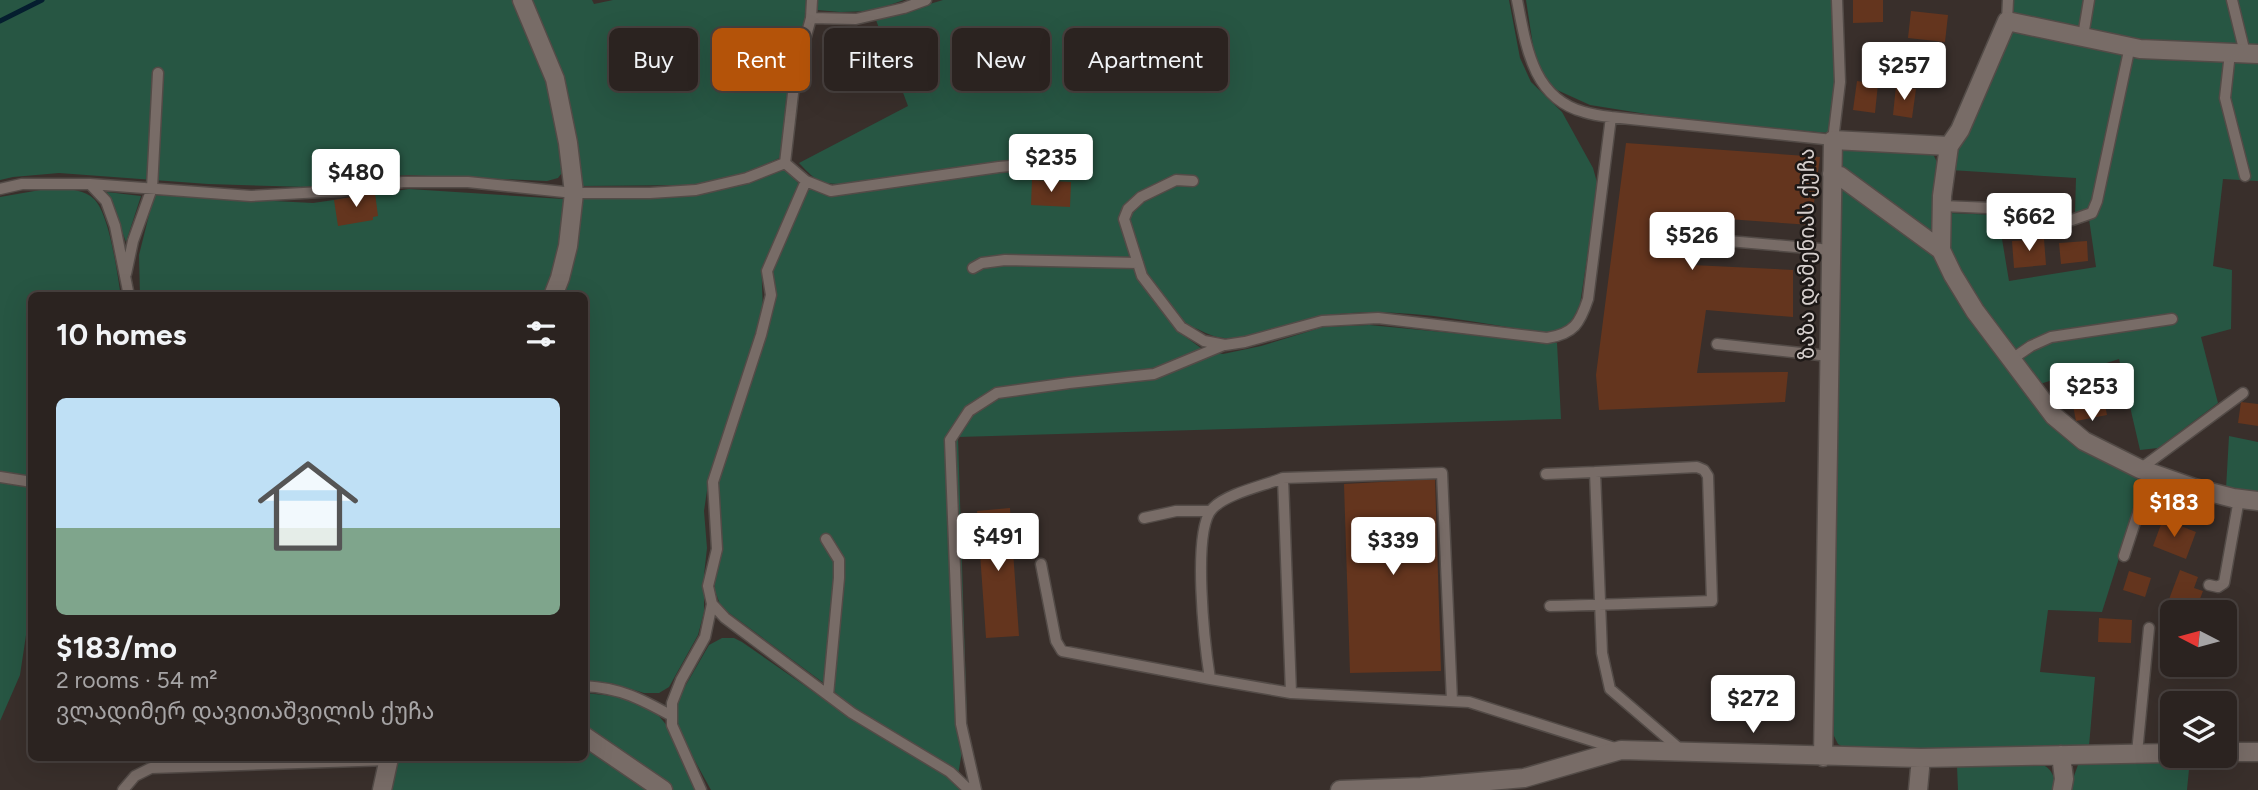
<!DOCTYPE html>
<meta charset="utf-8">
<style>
:root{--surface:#2b2320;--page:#332b29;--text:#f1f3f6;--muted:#a6a4a5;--line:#47403e;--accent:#b45309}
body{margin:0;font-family:Figtree,"Noto Sans Georgian",sans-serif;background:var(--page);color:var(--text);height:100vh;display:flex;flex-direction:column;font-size:26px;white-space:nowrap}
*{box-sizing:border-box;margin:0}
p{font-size:23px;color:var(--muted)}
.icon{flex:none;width:38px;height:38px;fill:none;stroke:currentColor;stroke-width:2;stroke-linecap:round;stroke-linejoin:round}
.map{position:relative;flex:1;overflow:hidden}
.side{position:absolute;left:28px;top:292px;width:560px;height:469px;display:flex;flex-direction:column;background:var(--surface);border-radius:10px;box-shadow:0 7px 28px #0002,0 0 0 2px var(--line)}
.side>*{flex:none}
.top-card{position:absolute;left:609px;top:28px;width:665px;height:63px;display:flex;gap:14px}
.needle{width:46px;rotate:276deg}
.tools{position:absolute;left:2160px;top:600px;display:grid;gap:14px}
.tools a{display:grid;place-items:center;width:77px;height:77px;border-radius:10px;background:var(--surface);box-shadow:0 7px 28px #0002,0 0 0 2px var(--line);font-size:35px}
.price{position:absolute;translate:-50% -60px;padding:0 16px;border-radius:7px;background:#fff;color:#222;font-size:23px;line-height:46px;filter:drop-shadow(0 2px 4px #0008)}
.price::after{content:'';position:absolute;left:50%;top:42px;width:21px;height:16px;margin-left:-10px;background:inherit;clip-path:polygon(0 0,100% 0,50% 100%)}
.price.selected{background:var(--accent);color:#fff}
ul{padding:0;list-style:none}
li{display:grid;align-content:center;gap:14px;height:371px;padding:0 28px}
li+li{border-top:2px solid var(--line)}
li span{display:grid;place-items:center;height:217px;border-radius:10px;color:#555}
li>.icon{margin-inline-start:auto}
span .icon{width:126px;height:126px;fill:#fffc;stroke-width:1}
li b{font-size:30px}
h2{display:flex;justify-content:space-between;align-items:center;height:84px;padding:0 28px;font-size:30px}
.tag{padding:0 24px;border-radius:10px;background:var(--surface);box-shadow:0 7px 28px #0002,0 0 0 2px var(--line);font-size:24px;line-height:63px}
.tag.selected{background:var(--accent);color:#fff}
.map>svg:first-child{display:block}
.green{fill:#275643}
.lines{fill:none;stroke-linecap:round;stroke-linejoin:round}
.stream{stroke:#051e2f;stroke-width:5}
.building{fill:#64351e}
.lane-casing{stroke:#534b47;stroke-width:13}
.street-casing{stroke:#534b47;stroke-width:21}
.lane{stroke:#786c67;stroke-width:10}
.street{stroke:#786c67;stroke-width:18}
.labels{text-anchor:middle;stroke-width:5;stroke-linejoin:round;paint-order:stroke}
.street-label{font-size:21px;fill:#d6cfcd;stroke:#1d1816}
</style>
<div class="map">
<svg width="2258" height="790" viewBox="0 0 2258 790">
<rect width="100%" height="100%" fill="#392f2b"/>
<path class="green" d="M 0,0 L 513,0 L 542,63 L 554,102 L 564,170 L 558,178 L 547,181 L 408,175 L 380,177 L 308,187 L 208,184 L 59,173 L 13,177 L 0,180 Z
M 528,0 L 592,0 L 594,4 L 613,0 L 806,0 L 805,21 L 786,100 L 782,157 L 740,175 L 695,185 L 579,186 Z
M 817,0 L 904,0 L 872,11 L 840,12 L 817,10 Z
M 943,0 L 1509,0 L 1520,58 L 1531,82 L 1562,112 L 1593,168 L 1598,186 L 1580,304 C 1572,322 1568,329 1547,333 C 1475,323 1392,303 1319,317 C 1290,323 1254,341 1225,338 C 1215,338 1204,332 1195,328 L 1183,335 L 1205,351 L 1223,354 L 1261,346 L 1323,327 L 1369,325 L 1557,343 L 1561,419 L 958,437 L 967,722 L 958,775 L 850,708 L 833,690 L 721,607 L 715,591 L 714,574 L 718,480 L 776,295 L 771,269 L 808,188 C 817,188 824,194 834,195 L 982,173 L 1065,165 L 1066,156 L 998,162 L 847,184 C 820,184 818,183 799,163 L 908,106 L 876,20 Z
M 1526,0 L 1832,0 L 1834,11 L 1835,85 L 1829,133 L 1684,120 L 1590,105 L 1557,90 L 1543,77 L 1534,52 Z
M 2013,0 L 2258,0 L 2258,48 L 2139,44 L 2013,16 Z
M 2019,29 L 2258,60 L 2258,181 L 2223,179 L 2213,266 L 2232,270 L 2231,329 L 2201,337 L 2218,403 L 2158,448 L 2140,450 L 2119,359 L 2040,384 L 1957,275 L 1949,246 L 1948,213 L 1998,215 L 2009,281 L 2096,267 L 2088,212 L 2075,213 L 2076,178 L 1950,170 L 1958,140 L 2008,32 Z
M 1842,145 L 1930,148 L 1938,164 L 1937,264 L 1948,284 L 2036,401 L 2145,476 L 2102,612 L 2048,610 L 2040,672 L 2095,677 L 2089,746 L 1848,750 L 1838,744 L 1833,734 Z
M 785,168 L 799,184 L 763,265 C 760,281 764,296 762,313 L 709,477 L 704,511 L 707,548 L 704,575 L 704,612 L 698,635 L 669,687 L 659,693 L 644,693 L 611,683 L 585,682 L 584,296 L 560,296 L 579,206 L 586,196 L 699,194 L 750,182 Z
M 46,189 C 61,189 82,187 94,199 C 110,215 117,273 121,296 L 32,296 L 31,499 L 27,498 L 28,622 L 20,675 L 0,721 L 0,197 Z
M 409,189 L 563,199 C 569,231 557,266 546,296 L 140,296 L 139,255 L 154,195 L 313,203 Z
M 107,192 L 141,196 L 126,242 Z
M 2229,436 L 2258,442 L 2258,495 L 2226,489 Z
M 722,638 L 734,638 L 742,642 L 857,722 L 947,774 L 961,790 L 711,790 L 684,741 L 677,720 L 676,702 L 709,645 Z
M 585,693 L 613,696 L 643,705 L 658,715 L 669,728 L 697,790 L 673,790 L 585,729 Z
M 585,745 L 650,790 L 388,790 L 396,758 L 584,758 Z
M 2190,759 L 2187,790 L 2069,790 L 2079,762 Z
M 2039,763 C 2052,768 2055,776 2055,790 L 1958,790 L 1957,766 Z"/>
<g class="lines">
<path class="stream" d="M 0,21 L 42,0"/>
</g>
<path class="building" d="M 1853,0 L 1883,0 L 1883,22 L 1853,23 Z
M 1911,11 L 1948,15 L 1945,42 L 1908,38 Z
M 1857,81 L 1878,84 L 1875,113 L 1853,110 Z
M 1896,86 L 1916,89 L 1912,118 L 1893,115 Z
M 1626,143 L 1820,157 L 1811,225 L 1699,217 L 1692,265 L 1793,270 L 1793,317 L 1706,310 L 1697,373 L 1788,372 L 1785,402 L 1599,410 L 1596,375 Z
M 1032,180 L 1071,182 L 1070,207 L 1031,205 Z
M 375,193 L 378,216 L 373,217 L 373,220 L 338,226 L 334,200 Z
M 2044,239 L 2046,265 L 2014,268 L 2012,241 Z
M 2087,241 L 2088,261 L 2061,264 L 2059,243 Z
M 2102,389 L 2107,415 L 2076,421 L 2071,395 Z
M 2241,402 L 2258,404 L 2258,426 L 2238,423 Z
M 1435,479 L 1441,671 L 1350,673 L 1344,484 Z
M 1010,508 L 1019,636 L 986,638 L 977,511 Z
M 2163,519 L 2196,532 L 2186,559 L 2153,546 Z
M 2180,570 L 2198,577 L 2194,588 L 2203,591 L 2195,612 L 2168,602 Z
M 2129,571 L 2151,578 L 2145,597 L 2123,590 Z
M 2099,618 L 2132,620 L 2131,643 L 2098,642 Z
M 2181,665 L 2211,665 L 2210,678 L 2180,675 Z"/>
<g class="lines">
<g class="lane-casing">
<path id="lane" d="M 1517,0 C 1526,45 1532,98 1584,112 C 1593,115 1602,116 1611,117 L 1833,140 L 1840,82 L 1837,0
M 2232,0 L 2245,53
M 811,18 L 856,19 L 904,8 L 926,0
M 2007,21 L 2008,0
M 2083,36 L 2089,0
M 2230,53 L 2225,98 L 2245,176
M 785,163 L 806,181 L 831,191 L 999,167 L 1063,161
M 785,163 L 795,76 L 811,18 L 812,0
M 806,181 L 767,271 L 771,295 L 761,335 L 713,482 L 717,549 L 708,586 L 712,604 L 725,618 L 852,713 L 950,772 L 969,790
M 1193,181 L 1176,180 L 1141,197 L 1128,209 L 1124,219 L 1142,276 L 1181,327 L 1204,341 L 1225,345 L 1245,342 L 1322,321 L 1378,318 L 1547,338 C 1574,334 1580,323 1588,299 L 1611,117
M 90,184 L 251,196 L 339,191 L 403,182 L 468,182 L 574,193 L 650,193 L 696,190 L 747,178 L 785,163
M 0,189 L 22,184 L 90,184 L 106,201 L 115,226 L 129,296
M 1942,206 L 2037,210
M 2072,220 L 2092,213 L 2097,201 L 2130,46
M 1705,239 L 1831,250
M 973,268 L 982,263 L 1005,260 L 1138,263
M 126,274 L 133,241 L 152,188 L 158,73
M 1717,344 L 1829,356
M 2012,359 L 2031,346 L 2051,337 L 2172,319
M 2140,469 L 2243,393
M 1546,474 L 1595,472
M 0,477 L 32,482
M 1283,478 L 1442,473 L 1452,701
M 1144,518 L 1176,511 L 1210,511
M 826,539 L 839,560 L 839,578 L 828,695
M 2124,556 L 2151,473
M 1041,564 L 1056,641 L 1062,651 L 1210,679
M 2209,585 L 2218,587 L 2224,583 L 2239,499
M 1550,606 C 1604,605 1658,603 1712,601 L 1708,476 L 1704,470 L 1697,467 L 1595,472 L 1602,653 L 1610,689 L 1681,750
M 584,686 C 621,688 641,699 672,716
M 1291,693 L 1283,478 C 1263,486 1228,493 1213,508 C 1191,529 1205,647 1210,679 L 1291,693 L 1469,702 L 1618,749
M 2137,753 L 2149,628
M 123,790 L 135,776 L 151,768 L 389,760
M 701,790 L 672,725 L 672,703 L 681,680 L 705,637 L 712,604
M 976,790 L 961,724 L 950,440 L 969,411 L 997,393 L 1069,383 L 1154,374 L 1224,345"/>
</g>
<g class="street-casing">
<path id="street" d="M 522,0 L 555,79 L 568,143 L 574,193 L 568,246 L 560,278 L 553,296
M 1949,146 L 1942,196 L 1941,250 L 1953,275 L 1975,311 L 2054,416 L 2084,441 L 2140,469 L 2194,488 L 2233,498 L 2258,501
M 1832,174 L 1840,176 L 1941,250
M 584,736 L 663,790
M 2224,752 L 2258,752
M 2061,755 L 2064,779 L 2062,790
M 1823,757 L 1833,140 L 1949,146 L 1960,130 L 2007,21 L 2140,49 L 2258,54
M 382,790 L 389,758
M 1340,790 L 1421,787 L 1524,778 L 1621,750 L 1921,758 L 2172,753
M 1918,790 L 1921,758"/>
</g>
<use href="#lane" class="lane"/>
<use href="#street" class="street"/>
</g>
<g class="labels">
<g class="street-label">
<text transform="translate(1807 254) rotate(-90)" y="7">ზაზა დამენიას ქუჩა</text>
</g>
</g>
</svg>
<div class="tools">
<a><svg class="needle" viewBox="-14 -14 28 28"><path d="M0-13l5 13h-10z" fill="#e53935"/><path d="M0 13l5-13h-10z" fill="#a6a4a5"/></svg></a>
<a><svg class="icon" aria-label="layers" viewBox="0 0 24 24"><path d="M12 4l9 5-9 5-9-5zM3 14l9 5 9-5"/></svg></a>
</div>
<b class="price" style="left:1904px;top:102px">$257</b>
<b class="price" style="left:1051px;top:194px">$235</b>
<b class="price" style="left:356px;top:209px">$480</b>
<b class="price" style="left:2029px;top:253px">$662</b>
<b class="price" style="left:1692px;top:272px">$526</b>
<b class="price" style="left:2092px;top:423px">$253</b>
<b class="price selected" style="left:2174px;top:539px">$183</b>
<b class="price" style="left:998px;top:573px">$491</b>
<b class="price" style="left:1393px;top:577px">$339</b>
<b class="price" style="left:1753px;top:735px">$272</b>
<div class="top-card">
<a class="tag">Buy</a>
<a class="tag selected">Rent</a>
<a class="tag">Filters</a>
<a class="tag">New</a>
<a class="tag">Apartment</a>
</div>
<section class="side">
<h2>10 homes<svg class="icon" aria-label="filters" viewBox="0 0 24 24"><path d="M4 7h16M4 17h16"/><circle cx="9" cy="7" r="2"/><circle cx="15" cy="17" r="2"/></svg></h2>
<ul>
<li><span style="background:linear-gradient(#bfe0f5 60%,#7fa58c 0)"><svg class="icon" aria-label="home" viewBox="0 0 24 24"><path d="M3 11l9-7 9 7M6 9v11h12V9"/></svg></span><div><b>$183/mo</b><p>2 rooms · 54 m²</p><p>ვლადიმერ დავითაშვილის ქუჩა</p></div></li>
</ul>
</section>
</div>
